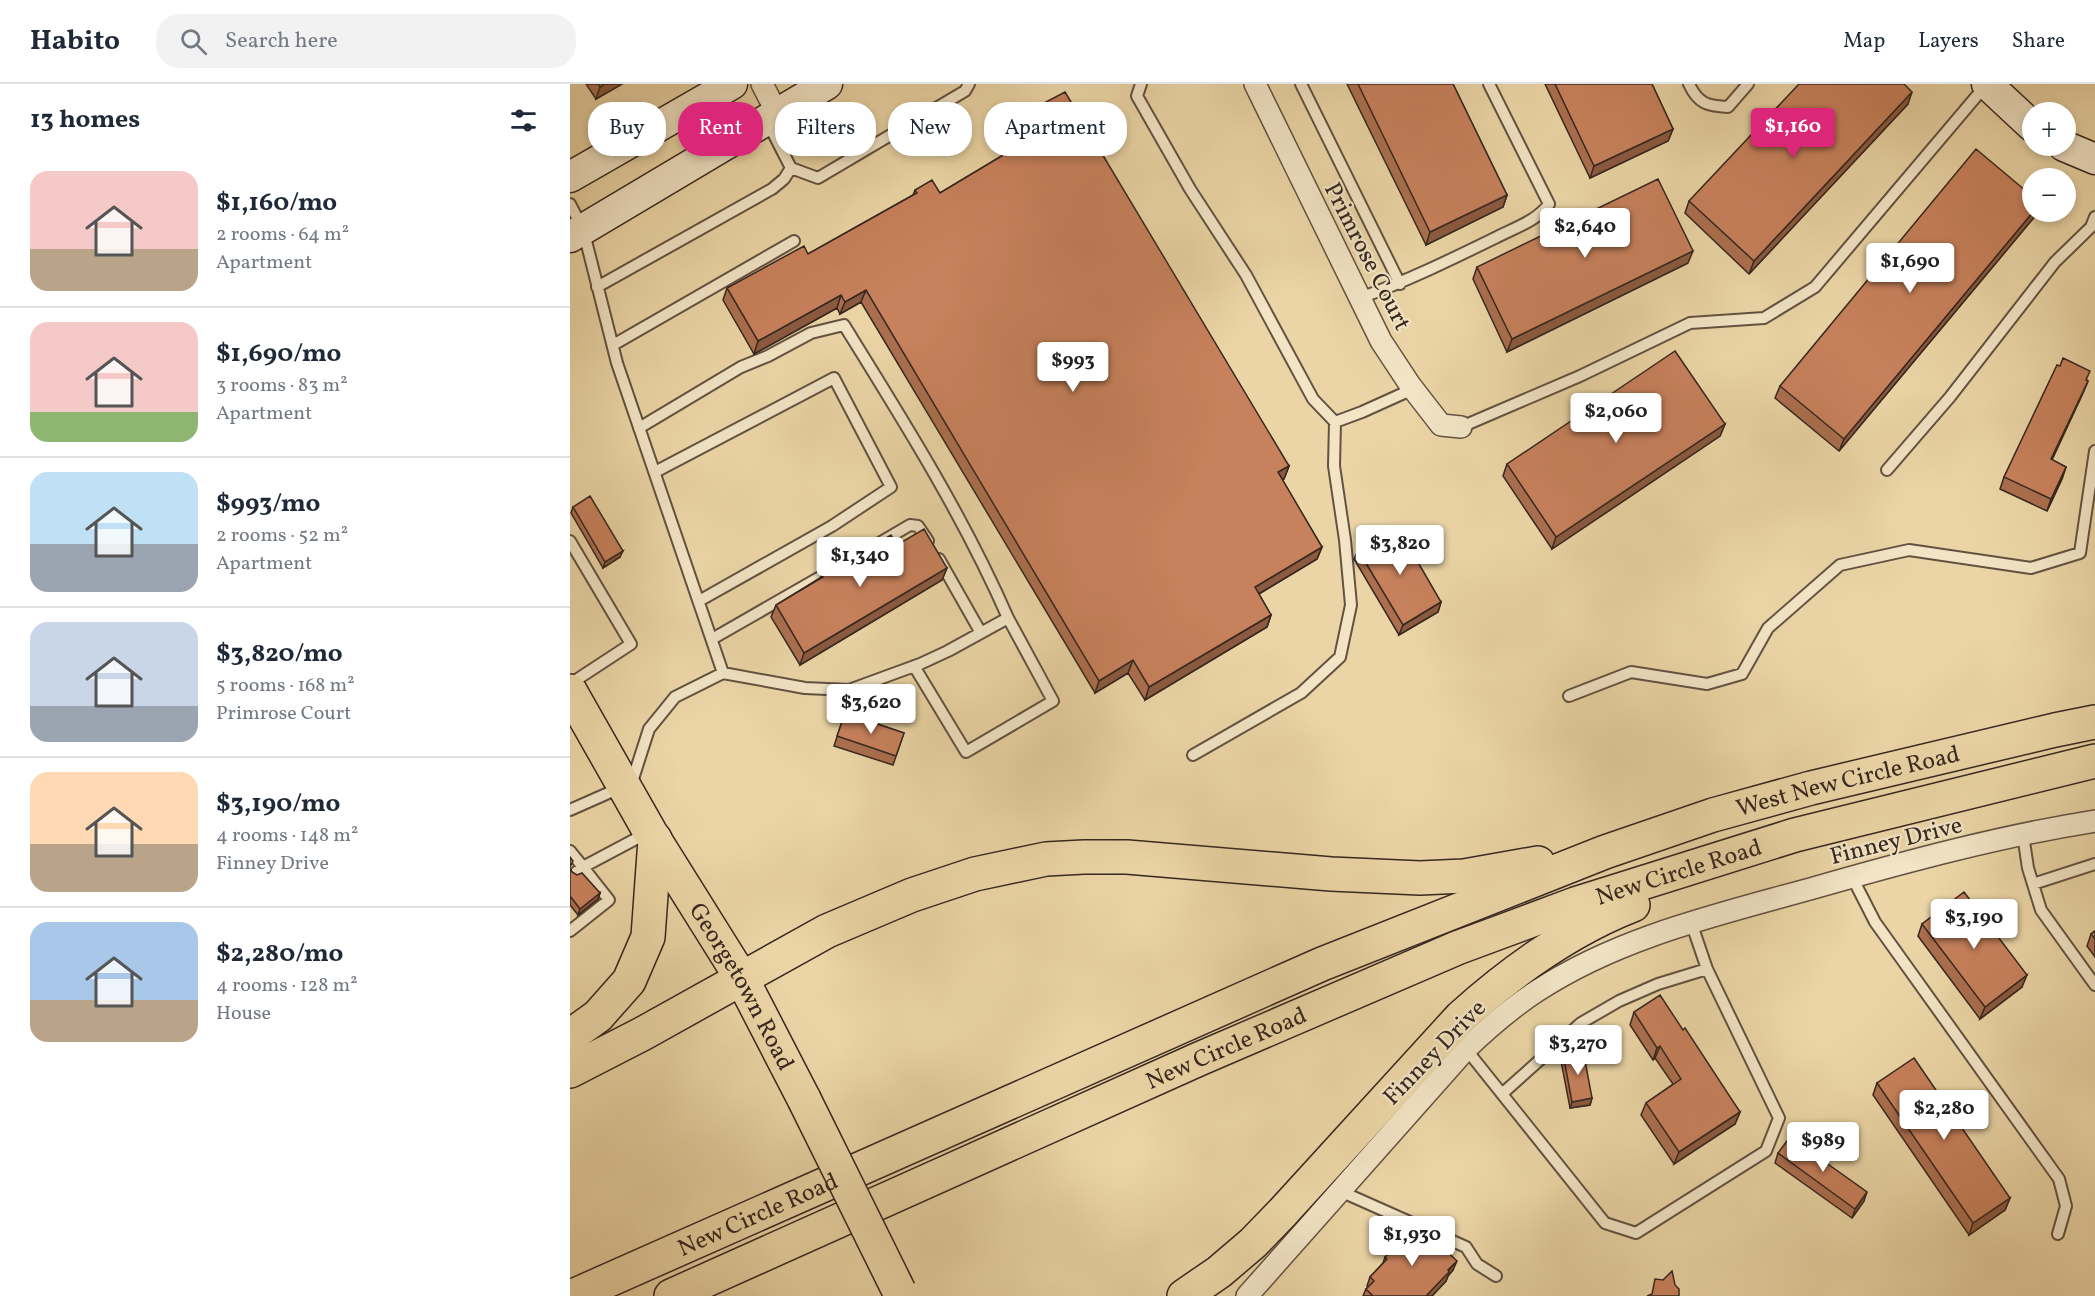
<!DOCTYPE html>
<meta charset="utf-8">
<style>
:root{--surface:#fff;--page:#f2f2f3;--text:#1f2937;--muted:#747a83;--line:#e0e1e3;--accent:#db2777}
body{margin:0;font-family:Vollkorn,serif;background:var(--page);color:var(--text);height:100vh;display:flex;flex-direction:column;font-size:22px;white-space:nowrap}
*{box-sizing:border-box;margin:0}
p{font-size:20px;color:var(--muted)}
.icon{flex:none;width:33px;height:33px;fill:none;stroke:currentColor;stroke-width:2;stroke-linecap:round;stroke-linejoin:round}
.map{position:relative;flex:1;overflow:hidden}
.panel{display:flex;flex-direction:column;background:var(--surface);width:570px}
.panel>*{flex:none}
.top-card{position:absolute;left:18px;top:18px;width:570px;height:54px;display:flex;gap:12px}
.buttons{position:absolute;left:1452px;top:18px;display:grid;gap:12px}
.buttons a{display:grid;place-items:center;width:54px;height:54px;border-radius:50%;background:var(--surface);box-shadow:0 3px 9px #0003;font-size:30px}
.price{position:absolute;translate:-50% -51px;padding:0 14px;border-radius:6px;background:#fff;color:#222;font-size:20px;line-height:39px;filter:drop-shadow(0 2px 3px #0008)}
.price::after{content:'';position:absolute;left:50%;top:36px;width:18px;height:14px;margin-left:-9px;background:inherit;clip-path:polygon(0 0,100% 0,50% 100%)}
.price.selected{background:var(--accent);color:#fff}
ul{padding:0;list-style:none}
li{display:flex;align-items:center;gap:18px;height:150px;padding:0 30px}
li+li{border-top:2px solid var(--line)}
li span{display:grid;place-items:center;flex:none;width:168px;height:120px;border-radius:18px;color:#555}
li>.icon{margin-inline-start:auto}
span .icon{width:72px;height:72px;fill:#fffc;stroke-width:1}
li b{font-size:26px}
h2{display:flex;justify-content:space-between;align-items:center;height:72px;padding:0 30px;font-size:26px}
.chip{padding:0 21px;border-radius:24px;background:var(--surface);box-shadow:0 3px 9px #0003;font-size:21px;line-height:54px}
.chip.selected{background:var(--accent);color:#fff}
header{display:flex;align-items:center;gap:36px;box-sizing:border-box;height:84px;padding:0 30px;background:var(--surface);border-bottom:2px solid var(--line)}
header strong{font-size:28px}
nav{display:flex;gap:33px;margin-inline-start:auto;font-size:21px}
.search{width:420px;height:54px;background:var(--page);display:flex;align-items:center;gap:15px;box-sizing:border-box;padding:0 21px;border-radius:24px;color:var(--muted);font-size:22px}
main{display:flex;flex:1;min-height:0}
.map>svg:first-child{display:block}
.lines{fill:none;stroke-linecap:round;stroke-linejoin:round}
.lane-casing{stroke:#635241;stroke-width:14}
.street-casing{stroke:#635241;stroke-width:24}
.secondary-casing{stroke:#36271f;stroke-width:33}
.primary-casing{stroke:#36271f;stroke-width:36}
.highway-casing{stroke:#36271f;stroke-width:36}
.lane{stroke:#f2e4c5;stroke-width:10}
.street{stroke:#f2e4c5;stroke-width:21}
.secondary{stroke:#f2e4c5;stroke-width:30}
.primary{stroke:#ebd5a6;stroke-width:33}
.highway{stroke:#ebd5a6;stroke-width:33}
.primary-bridge-casing{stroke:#36271f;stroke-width:36;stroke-linecap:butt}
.primary-bridge{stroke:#ebd5a6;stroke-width:33}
.wall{fill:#ab6f4f;stroke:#36271f;stroke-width:1.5}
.shaded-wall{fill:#8b5a40;stroke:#36271f;stroke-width:1.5}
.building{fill:#c7815c;stroke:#36271f;stroke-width:1.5}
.labels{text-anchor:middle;stroke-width:4.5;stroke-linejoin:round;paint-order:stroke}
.street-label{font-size:24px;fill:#36271f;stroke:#f2e4c5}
</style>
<header>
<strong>Habito</strong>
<div class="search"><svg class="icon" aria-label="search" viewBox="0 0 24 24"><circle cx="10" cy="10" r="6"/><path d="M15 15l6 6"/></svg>Search here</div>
<nav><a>Map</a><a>Layers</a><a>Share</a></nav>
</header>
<main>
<section class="panel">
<h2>13 homes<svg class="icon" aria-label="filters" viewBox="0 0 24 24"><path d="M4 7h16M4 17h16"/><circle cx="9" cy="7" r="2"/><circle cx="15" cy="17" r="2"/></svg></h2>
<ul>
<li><span style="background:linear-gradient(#f6c9c9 65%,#b9a48a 0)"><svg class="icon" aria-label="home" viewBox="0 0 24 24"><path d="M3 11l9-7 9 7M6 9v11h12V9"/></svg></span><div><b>$1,160/mo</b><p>2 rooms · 64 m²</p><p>Apartment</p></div></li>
<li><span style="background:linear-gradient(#f6c9c9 75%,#8fb573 0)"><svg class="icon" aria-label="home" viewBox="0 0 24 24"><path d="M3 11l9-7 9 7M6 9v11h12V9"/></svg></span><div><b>$1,690/mo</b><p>3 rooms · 83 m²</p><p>Apartment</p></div></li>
<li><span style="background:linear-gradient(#bfe0f5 60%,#9aa5b1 0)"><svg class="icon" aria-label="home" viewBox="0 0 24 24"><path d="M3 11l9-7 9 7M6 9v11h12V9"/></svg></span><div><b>$993/mo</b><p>2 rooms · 52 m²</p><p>Apartment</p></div></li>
<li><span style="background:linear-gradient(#c9d6e8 70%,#9aa5b1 0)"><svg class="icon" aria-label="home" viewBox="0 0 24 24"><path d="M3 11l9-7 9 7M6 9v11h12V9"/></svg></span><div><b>$3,820/mo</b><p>5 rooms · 168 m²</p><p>Primrose Court</p></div></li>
<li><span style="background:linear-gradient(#ffd9b3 60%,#b9a48a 0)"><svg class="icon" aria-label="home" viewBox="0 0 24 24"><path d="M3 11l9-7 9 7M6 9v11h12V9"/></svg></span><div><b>$3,190/mo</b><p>4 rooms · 148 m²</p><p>Finney Drive</p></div></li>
<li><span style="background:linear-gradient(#a9c7e8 65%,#b9a48a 0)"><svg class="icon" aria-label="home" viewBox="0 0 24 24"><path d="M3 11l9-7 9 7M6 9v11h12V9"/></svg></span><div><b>$2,280/mo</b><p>4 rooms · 128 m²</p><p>House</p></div></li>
</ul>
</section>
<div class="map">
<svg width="1525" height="1212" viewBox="0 0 1525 1212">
<rect width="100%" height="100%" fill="#ebd5a6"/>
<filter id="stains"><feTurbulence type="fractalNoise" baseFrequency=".00333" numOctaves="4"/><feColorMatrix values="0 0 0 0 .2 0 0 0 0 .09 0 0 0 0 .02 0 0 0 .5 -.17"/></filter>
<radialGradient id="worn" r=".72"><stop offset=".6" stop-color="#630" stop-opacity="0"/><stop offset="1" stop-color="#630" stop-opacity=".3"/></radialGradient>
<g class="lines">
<g class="lane-casing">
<path id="lane" d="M 571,0 L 567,12 L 620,105 L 676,191 L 743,315 L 765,338 L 792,328 L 843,305
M 731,0 L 830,200
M 1119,0 C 1128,20 1138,22 1158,23 L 1178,0
M 198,39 L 221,84 L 248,94 L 395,7 L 399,0
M 0,120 L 13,145 L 47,279 L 153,589
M 27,203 L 202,105 L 214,95 L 221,84
M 790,214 C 837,197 880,176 925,154 C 944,144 967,137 979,120 L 919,0
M 43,261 L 224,157
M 891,343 L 1010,292 L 1120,239 L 1194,234 L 1245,203 L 1416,1
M 1317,386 L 1380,313 L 1485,178 L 1521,143 L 1525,133
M 85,388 L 264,294 L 321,403 L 262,442 L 129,517
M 0,457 L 61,560 L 0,600
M 311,458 L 340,441 L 348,442 L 358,457
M 369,475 L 411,549
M 142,555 L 264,485
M 344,582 L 396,668 L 483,617 L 438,534
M 999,612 L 1061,588 L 1137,600 L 1172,590 L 1198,544 L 1270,481 L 1339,466 L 1461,484 L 1510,469 L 1525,367
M 623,671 L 731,609 L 770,573 L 781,521 L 775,456 L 764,382 L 765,338
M 61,701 L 79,645 L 105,613 L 153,589 L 235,604 L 279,606 L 350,580 L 378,567 L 438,534 C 393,431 333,336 274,241 L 241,249 L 198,272 L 171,283 L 69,344
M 0,726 L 52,703
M 1453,751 L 1458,784 L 1471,826 L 1525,901
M 0,767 L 13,783 L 77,749
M 1282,793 L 1305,838 L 1489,1095 L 1496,1122 L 1488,1150
M 1463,800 L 1525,780
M 1121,838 L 1137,885
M 0,847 L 39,816 L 13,783 L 5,789
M 896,965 L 1035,1139 L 1066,1149 L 1196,1067 L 1209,1034 L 1137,885 L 1088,900 L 1049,917 L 1011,939 L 933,1009
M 770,1107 L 896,1163 L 907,1180 L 926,1192"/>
</g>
<g class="street-casing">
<path id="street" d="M 192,0 L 207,29
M 685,0 L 811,257 L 840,301 L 871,341 L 891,343
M 677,1212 L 896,965 C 918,944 941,924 967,907 C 1051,852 1151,830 1247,803 C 1338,777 1431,752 1525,737"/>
</g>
<g class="secondary-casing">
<path id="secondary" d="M 1417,0 L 1462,42
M 1494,62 L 1525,75
M 0,93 L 162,0
M 0,153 L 257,0"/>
</g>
<g class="primary-casing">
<g id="primary">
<path id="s1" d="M 0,607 L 80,748 L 172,895 L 234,1015"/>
</g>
</g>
<g class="highway-casing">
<g id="highway">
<path d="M 0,952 L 28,932 L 59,897 L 78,853 L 85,755"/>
<path d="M 0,987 L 72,950 L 257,847 L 342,811 L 405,790 L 476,775 L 514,773 L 557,773 L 761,790 L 850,794 L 894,792 L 968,779"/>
<path id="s2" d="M 3,1212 L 752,880 L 1035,768 L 1143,731 L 1241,704 L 1485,646 L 1525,638"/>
<path id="s3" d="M 101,1212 L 629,975 L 887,864 L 1005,820 L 1225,751 L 1525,677"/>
<path d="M 614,1212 L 649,1188 L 683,1159 L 713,1128 L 891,933 C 942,887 999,846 1063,821"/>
</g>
</g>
<use href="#lane" class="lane"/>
<use href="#street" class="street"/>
<use href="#secondary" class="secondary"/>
<use href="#primary" class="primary"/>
<use href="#highway" class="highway"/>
<g class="primary-bridge-casing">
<path id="primary-bridge" d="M 234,1015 L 329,1207"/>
</g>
<use href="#primary-bridge" class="primary-bridge"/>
</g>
<path class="wall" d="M 16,0 L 52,0 L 26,15 Z
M 777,0 L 883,0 L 937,111 L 933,123 L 856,161 Z
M 975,0 L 1082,0 L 1103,45 L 1098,57 L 1020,94 Z
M 1338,20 L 1179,190 L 1115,129 L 1119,117 Z
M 444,35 L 719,382 L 714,395 L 712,396 L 752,463 L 747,475 L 689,510 L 701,531 L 697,543 L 575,616 L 558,589 L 525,609 L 291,218 L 270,230 L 267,224 L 184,270 L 153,216 L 157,204 L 238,170 L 343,111 L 345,106 L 370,109 L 448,62 L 440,48 Z
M 1466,131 L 1269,367 L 1205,314 L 1210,302 Z
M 1118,179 L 937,268 L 903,195 L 907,183 Z
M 1517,296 L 1518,297 L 1513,309 L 1482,376 L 1496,383 L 1492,395 L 1477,427 L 1430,405 L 1434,393 Z
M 1155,340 L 1150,352 L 982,465 L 933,392 L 937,380 Z
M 3,423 L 50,473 L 33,484 L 1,429 Z
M 327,461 L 377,484 L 372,496 L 230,581 L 201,533 L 206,521 L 250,494 L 252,491 Z
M 788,466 L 871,518 L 868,528 L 829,551 L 784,475 Z
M 275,629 L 334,649 L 323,681 L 264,662 Z
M 0,784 L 2,788 L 30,809 L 28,815 L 8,831 L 0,821 Z
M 1352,840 L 1452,903 L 1410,935 L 1348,852 Z
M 1525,847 L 1525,873 L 1517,862 L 1521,850 Z
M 1064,928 L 1113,946 L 1170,1028 L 1165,1040 L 1104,1080 L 1071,1031 L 1076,1019 L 1103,1000 L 1085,974 L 1083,976 L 1060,941 Z
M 993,970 L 1022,1014 L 1020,1021 L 1000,1024 L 991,977 Z
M 1307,999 L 1440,1114 L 1435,1126 L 1399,1151 L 1303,1011 Z
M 1208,1069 L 1294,1117 L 1282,1134 L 1205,1079 Z
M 815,1173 L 883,1186 L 878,1192 L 876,1197 L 862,1212 L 793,1212 L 796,1205 L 798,1203 L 797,1202 L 800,1193 L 813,1179 Z"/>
<path class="shaded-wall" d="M 35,0 L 52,0 L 26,15 L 30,3 Z
M 1342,8 L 1338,20 L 1179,190 L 1184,177 Z
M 1103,45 L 1098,57 L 1020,94 L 1024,82 Z
M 937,111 L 933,123 L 856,161 L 860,148 Z
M 1463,128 L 1467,128 L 1466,131 L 1269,367 L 1274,355 Z
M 1123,167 L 1118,179 L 937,268 L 942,255 Z
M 296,206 L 291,218 L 270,230 L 275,218 Z
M 271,211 L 267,224 L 184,270 L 188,257 Z
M 1518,297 L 1513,309 L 1476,388 L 1481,375 Z
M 1155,340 L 1150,352 L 982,465 L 986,453 Z
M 719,382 L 714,395 L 703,400 L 708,388 Z
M 1496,383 L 1492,395 L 1477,427 L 1481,415 Z
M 752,463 L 747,475 L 680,515 L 685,503 Z
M 53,467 L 50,473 L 33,484 L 35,478 Z
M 377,484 L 372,496 L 230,581 L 234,569 Z
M 871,518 L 868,528 L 829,551 L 833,541 Z
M 701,531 L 697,543 L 575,616 L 579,603 Z
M 563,576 L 558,589 L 525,609 L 529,597 Z
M 30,809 L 28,815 L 8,831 L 10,825 Z
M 1457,891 L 1452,903 L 1410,935 L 1415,923 Z
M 1090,962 L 1085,974 L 1083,976 L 1087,964 Z
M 1022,1014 L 1020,1021 L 1000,1024 L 1002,1018 Z
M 1170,1028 L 1165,1040 L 1104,1080 L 1109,1068 Z
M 1297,1108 L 1294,1117 L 1282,1134 L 1285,1125 Z
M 1440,1114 L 1435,1126 L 1399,1151 L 1403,1139 Z
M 887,1177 L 883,1186 L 878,1192 L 876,1197 L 862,1212 L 856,1212 Z"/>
<path class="building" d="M 28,0 L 35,0 L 30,3 Z
M 788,0 L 883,0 L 937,111 L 860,148 Z
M 985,0 L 1082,0 L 1103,45 L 1024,82 Z
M 1229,0 L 1334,0 L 1342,8 L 1184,177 L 1119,117 Z
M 495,8 L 719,382 L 708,388 L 752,463 L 685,503 L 701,531 L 579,603 L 563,576 L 529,597 L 296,206 L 275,218 L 271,211 L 188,257 L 157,204 L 234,162 L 238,170 L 347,109 L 345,106 L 362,96 L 370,109 L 457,57 L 444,35 Z
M 1406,65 L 1462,112 L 1462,128 L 1463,128 L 1274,355 L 1210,302 Z
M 1088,95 L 1123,167 L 942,255 L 907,183 Z
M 1105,267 L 1155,340 L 986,453 L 937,380 Z
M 1493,274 L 1520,287 L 1516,296 L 1518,297 L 1481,375 L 1496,383 L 1481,415 L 1434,393 L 1487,281 L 1490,282 Z
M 20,412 L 53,467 L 35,478 L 3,423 Z
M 827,442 L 871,518 L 833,541 L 788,466 Z
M 354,445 L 377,484 L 234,569 L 206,521 L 253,493 L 252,491 L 321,451 L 327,461 Z
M 275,629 L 334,649 L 326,672 L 267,652 Z
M 0,773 L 3,777 L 0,783 Z
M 0,784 L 2,788 L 7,791 L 12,789 L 30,809 L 10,825 L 0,812 Z
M 1394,808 L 1457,891 L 1415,923 L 1352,840 Z
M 1525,847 L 1525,855 L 1521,850 Z
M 1090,911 L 1113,946 L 1115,944 L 1170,1028 L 1109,1068 L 1076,1019 L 1111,995 L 1090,962 L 1087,964 L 1064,928 Z
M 1013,966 L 1022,1014 L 1002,1018 L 993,970 Z
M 1344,974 L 1440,1114 L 1403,1139 L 1307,999 Z
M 1220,1053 L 1297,1108 L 1285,1125 L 1208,1069 Z
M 848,1140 L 887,1177 L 878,1186 L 879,1188 L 856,1212 L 803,1212 L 796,1205 L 804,1197 L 800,1193 L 817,1175 L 815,1173 Z
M 1102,1187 L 1105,1201 L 1109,1205 L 1109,1212 L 1077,1212 L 1082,1210 L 1085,1195 L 1093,1196 Z"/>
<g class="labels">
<g class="street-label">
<text transform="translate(798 172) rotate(63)" y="8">Primrose Court</text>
<text dy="8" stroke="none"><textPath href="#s2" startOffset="1377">West New Circle Road</textPath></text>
<text transform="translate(1326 756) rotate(-14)" y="8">Finney Drive</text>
<text dy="8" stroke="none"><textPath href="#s3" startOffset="1094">New Circle Road</textPath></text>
<text dy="8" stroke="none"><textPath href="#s1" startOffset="342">Georgetown Road</textPath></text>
<text dy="8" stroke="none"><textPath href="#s3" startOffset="608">New Circle Road</textPath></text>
<text transform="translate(864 968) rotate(-46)" y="8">Finney Drive</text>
<text dy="8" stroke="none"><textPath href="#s2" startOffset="202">New Circle Road</textPath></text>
</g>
</g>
<rect width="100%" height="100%" filter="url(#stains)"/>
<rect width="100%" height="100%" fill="url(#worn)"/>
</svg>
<div class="buttons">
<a>+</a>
<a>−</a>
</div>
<b class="price selected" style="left:1223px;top:75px">$1,160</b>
<b class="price" style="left:1015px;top:175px">$2,640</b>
<b class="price" style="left:1340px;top:210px">$1,690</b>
<b class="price" style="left:503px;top:309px">$993</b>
<b class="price" style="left:1046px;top:360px">$2,060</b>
<b class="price" style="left:830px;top:492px">$3,820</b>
<b class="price" style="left:290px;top:504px">$1,340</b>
<b class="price" style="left:301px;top:651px">$3,620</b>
<b class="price" style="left:1404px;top:866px">$3,190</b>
<b class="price" style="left:1008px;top:992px">$3,270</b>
<b class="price" style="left:1374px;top:1057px">$2,280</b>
<b class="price" style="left:1253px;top:1089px">$989</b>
<b class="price" style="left:842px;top:1183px">$1,930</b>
<div class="top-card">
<a class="chip">Buy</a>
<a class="chip selected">Rent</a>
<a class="chip">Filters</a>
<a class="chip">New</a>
<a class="chip">Apartment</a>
</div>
</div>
</main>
